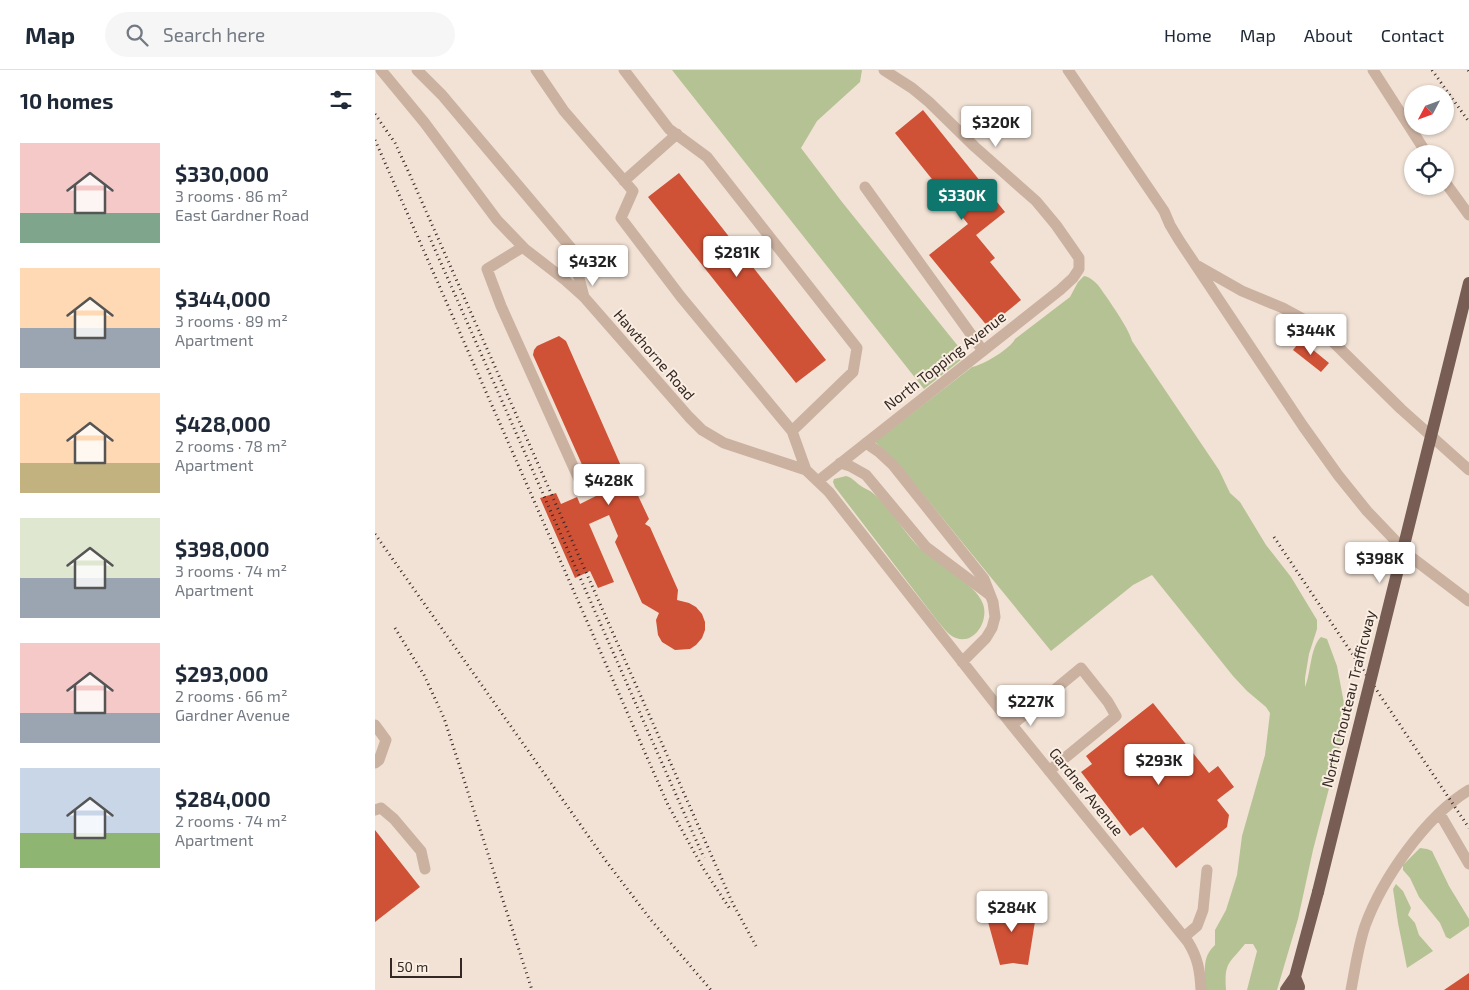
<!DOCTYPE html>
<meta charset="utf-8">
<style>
:root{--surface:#fff;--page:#f6f6f7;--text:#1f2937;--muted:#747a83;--line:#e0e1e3;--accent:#0f766e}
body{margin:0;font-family:"Exo 2",sans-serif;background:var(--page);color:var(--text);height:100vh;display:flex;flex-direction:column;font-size:19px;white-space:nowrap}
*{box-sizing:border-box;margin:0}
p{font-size:16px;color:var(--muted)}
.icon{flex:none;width:28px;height:28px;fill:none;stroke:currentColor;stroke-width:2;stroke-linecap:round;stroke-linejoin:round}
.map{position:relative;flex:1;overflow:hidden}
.sheet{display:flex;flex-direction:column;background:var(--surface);width:375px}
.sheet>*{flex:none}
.needle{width:32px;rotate:229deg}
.tools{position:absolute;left:1029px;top:15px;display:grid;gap:10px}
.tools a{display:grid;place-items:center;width:50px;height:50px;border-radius:50%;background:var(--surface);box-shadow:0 1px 4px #0004;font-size:25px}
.scale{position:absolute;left:15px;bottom:12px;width:72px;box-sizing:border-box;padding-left:5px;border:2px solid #342824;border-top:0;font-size:14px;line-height:18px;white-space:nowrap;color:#342824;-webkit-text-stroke:4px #faede1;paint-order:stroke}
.price{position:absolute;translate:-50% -42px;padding:0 11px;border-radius:5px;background:#fff;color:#222;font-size:16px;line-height:32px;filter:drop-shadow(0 1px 2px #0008)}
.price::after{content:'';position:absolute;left:50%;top:30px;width:15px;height:11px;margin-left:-8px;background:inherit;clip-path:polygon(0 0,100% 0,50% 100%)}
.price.active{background:var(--accent);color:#fff}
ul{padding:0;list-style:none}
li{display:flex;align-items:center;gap:15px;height:125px;padding:0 20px}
li span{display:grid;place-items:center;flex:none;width:140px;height:100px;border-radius:0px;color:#555}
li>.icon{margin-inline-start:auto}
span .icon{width:60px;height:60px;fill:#fffc;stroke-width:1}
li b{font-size:21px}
h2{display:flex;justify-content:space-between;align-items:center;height:60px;padding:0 20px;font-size:21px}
header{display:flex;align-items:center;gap:30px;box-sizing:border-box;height:70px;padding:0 25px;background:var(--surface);border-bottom:1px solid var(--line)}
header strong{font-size:24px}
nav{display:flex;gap:28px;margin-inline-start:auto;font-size:18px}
.search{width:350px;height:45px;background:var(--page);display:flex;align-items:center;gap:12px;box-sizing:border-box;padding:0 18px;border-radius:28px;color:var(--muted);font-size:19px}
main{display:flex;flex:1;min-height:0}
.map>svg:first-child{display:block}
.green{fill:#b5c294}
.building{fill:#cf5136}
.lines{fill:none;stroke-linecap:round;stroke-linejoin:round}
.minor{stroke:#cbb1a0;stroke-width:11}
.major{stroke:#775d54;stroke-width:12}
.rail{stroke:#342824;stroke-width:3;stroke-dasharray:1 4;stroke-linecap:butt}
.major-bridge{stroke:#775d54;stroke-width:12}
.labels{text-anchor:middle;stroke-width:4;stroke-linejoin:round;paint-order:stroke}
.street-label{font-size:15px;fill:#342824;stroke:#faede1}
</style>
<header>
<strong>Map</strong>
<div class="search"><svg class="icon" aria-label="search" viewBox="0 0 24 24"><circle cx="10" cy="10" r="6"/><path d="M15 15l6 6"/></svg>Search here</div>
<nav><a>Home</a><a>Map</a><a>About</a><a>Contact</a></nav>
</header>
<main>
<section class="sheet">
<h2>10 homes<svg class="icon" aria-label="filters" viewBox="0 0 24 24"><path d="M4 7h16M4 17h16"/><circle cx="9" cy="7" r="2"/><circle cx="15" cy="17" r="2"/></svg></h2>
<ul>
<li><span style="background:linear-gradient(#f6c9c9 70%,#7fa58c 0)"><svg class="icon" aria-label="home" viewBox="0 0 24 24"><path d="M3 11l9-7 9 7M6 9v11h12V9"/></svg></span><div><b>$330,000</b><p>3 rooms · 86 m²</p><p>East Gardner Road</p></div></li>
<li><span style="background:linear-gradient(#ffd9b3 60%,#9aa5b1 0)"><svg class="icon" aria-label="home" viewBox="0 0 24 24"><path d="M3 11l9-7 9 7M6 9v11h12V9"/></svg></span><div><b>$344,000</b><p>3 rooms · 89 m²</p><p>Apartment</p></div></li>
<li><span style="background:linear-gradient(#ffd9b3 70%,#c2b280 0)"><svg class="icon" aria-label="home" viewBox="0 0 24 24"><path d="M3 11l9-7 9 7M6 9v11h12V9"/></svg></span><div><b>$428,000</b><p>2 rooms · 78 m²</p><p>Apartment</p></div></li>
<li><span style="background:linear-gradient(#dfe7d0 60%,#9aa5b1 0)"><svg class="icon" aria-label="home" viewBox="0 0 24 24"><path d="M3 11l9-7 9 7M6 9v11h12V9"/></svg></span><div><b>$398,000</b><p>3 rooms · 74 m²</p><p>Apartment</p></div></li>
<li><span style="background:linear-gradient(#f6c9c9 70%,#9aa5b1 0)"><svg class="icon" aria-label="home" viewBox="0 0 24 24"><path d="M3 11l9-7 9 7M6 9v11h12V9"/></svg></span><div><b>$293,000</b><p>2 rooms · 66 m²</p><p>Gardner Avenue</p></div></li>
<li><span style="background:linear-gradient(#c9d6e8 65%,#8fb573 0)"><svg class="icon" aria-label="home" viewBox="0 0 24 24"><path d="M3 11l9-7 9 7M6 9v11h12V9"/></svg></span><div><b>$284,000</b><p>2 rooms · 74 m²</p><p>Apartment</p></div></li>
</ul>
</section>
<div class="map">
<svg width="1094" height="920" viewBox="0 0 1094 920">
<rect width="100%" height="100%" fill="#f2e2d5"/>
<path class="green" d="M 297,0 L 487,0 L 485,12 L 442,51 L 426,78 L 467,132 L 591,286 L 549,319 Z
M 709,206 C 715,207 719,211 723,215 C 731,226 754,258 757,271 L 844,400 L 855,423 L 865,432 L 891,475 L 916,507 L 942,550 L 942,559 L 934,584 L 930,608 L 930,617 C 936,604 935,577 946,567 L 952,569 L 962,596 L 972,649 L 938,780 L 923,849 L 902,920 L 872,920 L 882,881 L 878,874 L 870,874 C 854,894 849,892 851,920 L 829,920 C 832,902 825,889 840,875 L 840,860 L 851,840 L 862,805 L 867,766 L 890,685 L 895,643 L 891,637 L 872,621 L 858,606 L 777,505 L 758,515 L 676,581 L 520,390 L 500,372 L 597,297 C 608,295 635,279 640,269 L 695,227 L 703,212 Z
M 471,406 C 478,408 480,412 486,416 C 490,419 495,420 499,424 C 514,436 527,459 541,474 C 557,491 601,513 608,534 C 614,550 600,575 581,568 C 574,566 569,558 564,553 L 460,417 L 458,412 L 459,409 Z
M 1045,778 L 1052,779 L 1057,781 L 1074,816 L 1094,849 L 1094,856 L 1075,869 L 1071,867 L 1065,853 L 1044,827 L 1035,808 L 1028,800 L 1028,795 Z
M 1021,814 L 1028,821 L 1036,838 L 1033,845 L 1040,853 L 1044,865 L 1058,881 L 1032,898 L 1023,853 L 1018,819 Z"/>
<path class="building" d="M 548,40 L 630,142 L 601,165 L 620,188 L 615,192 L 646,230 L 613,257 L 554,185 L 593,154 L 520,63 Z
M 304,103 L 451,290 L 421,313 L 273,127 Z
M 184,266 L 191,271 L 250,405 L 246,414 L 258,415 L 274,449 L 270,454 L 275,457 L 303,520 L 302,530 L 314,533 L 321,537 L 327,544 L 330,552 L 330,560 L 327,568 L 321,575 L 315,579 L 300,580 L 287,572 L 283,565 L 281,550 L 284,543 L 267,533 L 240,472 L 243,466 L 234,445 L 214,454 L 239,512 L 223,518 L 215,501 L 200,508 L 165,428 L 181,423 L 186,434 L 202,427 L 205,434 L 221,426 L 158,285 L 159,280 L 162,276 Z
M 926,270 L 954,293 L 946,302 L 918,280 Z
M 778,633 L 834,703 L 843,696 L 859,717 L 842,730 L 854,745 L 852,757 L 801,798 L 768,757 L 755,766 L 706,702 L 717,694 L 711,686 Z
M 0,760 L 45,817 L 0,852 Z
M 626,837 L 646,837 L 662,839 L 653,895 L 638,893 L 625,895 L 610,841 Z
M 1094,903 L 1094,920 L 1069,920 Z"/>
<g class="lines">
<path class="minor" d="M 6,0 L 49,52 L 122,150 L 150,179 L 190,210 L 209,227 L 314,347 L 327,360 L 349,373 L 431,400 L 454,422 L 637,655 L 813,872 C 823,888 825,901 826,920
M 42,0 L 67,25 L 196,178 L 209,227
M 161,0 L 189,41 L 258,121 L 246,148 L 306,227 L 417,361 L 431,400
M 249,0 L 294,59 L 332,87 L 482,278 L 478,302 L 417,361
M 693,0 L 789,141 L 795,155 L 804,170 L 928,356 L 963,405 L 992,441 L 1036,487 L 1094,531
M 998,0 L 1052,84
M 249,111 L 302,64
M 1070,112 L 1094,145
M 490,117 L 608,281
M 148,177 L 112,199 L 126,236 L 207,416
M 823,196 L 867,221 L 908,238 L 943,257 L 1026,339 L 1094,400
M 491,373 L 504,382 L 518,395 L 609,509 L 618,532 L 620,547 L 617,558 L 611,568 L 587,592
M 465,393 L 475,396 L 491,405 L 551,477 L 615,525
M 443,411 L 685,220 L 698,208 L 704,199 L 704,188 L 681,155 L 661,131 L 600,77 L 554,32 L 537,18 L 509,0
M 0,655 L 11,670 L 4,690 L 0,693
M 637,655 L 706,598 L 733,632 L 741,646 L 674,701
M 0,740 L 6,738 L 19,749 L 46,781 L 50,799
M 1065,744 L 1094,794
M 809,867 L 822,856 L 828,840 L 832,800
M 976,920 C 980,899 983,877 990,856 C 1007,809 1051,746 1094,720"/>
<path class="major" d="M 920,907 L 924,917 L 923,920
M 911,920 L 920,907 L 943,822"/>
<path class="rail" d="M 1057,0 L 1094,52
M 1093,0 L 1094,1
M 0,44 L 20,73 L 35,105 L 358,834 L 381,876
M 0,70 L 293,735 L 328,798 L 355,839
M 54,166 L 329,788
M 0,464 L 231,791 L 276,850 L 336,920
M 899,467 L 1094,758
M 20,558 L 49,605 L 69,648 L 157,920"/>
<path class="major-bridge" d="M 943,822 L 1094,213"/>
</g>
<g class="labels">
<g class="street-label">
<text transform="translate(279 285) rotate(49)" y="5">Hawthorne Road</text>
<text transform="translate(570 291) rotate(-38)" y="5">North Topping Avenue</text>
<text transform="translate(974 629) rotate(-76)" y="5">North Chouteau Trafficway</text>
<text transform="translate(711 722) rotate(51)" y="5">Gardner Avenue</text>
</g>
</g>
</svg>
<div class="tools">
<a><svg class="needle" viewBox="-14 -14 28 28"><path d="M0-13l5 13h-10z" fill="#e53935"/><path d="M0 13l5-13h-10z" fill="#747a83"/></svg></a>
<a><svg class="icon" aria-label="locate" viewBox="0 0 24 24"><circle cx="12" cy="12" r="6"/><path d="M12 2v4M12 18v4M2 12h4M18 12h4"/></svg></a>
</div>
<div class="scale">50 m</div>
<b class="price" style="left:621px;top:78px">$320K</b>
<b class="price active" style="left:587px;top:151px">$330K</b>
<b class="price" style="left:362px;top:208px">$281K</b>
<b class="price" style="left:218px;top:217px">$432K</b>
<b class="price" style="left:936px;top:286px">$344K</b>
<b class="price" style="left:234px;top:436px">$428K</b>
<b class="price" style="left:1005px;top:514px">$398K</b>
<b class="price" style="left:656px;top:657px">$227K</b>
<b class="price" style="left:784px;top:716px">$293K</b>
<b class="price" style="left:637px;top:863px">$284K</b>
</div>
</main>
